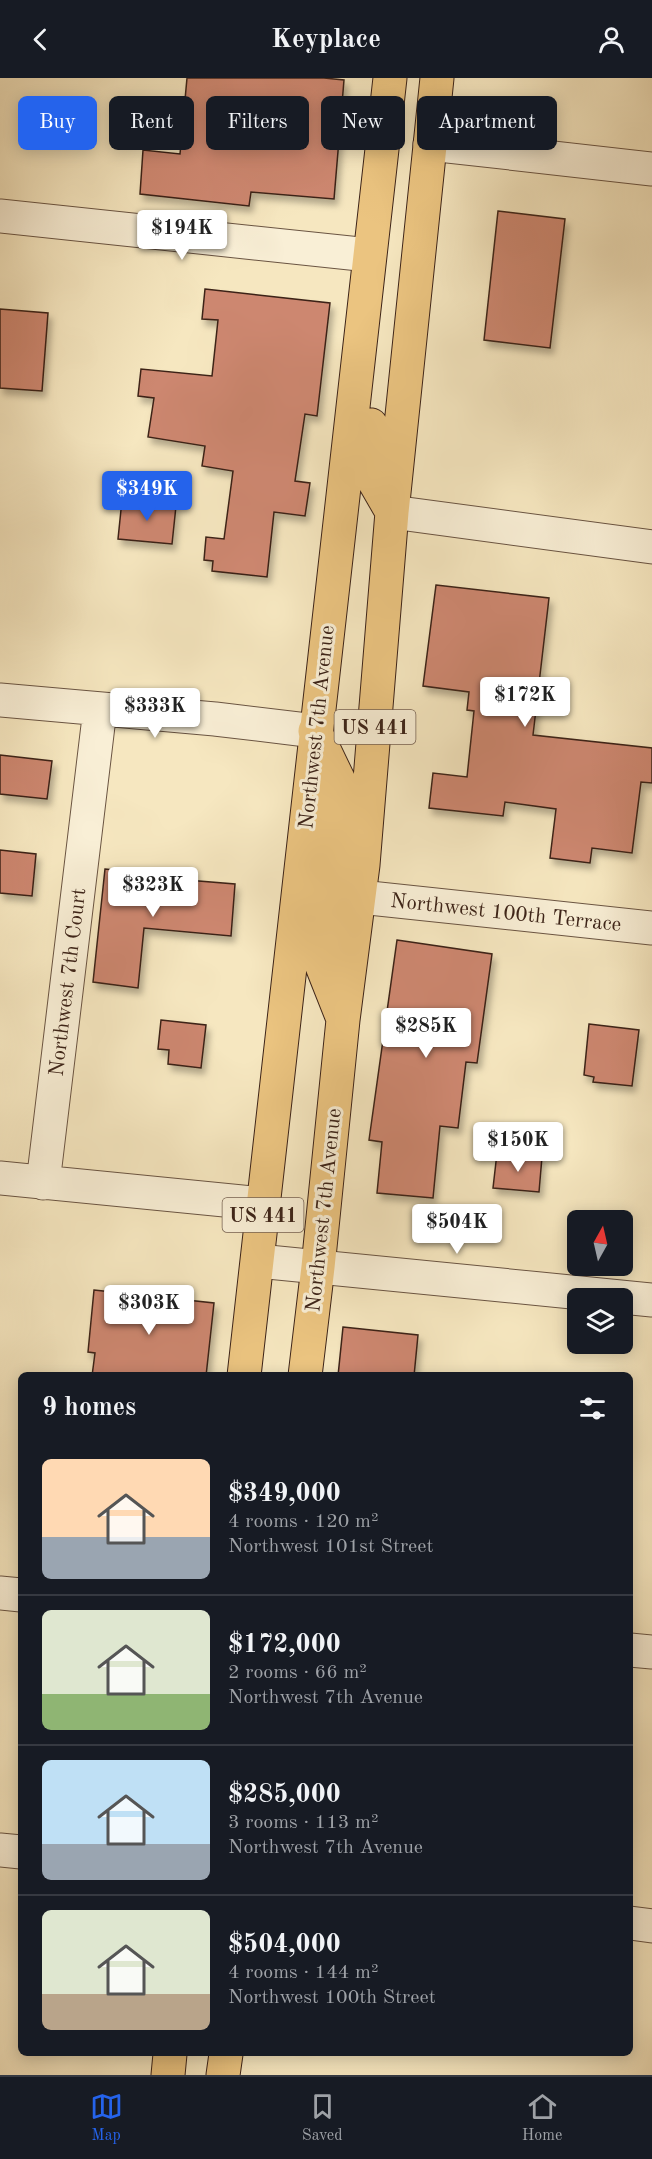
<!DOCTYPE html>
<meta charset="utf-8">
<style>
:root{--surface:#171b24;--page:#242831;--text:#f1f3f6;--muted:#9ea1a6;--line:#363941;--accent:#2563eb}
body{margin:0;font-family:"Old Standard TT",serif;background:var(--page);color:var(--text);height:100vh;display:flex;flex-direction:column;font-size:22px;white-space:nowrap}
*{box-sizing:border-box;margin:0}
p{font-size:20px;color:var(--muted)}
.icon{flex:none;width:33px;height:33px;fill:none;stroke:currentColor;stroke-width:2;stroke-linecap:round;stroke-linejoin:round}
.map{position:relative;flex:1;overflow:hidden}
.side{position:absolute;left:18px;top:1294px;width:615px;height:684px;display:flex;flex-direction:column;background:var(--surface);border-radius:9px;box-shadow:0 3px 15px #0003}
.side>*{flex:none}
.top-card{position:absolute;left:18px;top:18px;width:616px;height:54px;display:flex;gap:12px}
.needle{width:39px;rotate:8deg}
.fabs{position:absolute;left:567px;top:1132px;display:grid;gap:12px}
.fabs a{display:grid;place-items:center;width:66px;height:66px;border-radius:9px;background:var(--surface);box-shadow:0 3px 15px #0003;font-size:30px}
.price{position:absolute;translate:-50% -51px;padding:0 14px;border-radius:6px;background:#fff;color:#222;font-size:20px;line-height:39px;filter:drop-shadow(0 2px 3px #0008)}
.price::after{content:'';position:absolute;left:50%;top:36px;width:18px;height:14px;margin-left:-9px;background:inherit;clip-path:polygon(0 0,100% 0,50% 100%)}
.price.on{background:var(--accent);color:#fff}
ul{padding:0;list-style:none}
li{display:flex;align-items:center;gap:18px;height:150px;padding:0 24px}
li+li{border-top:2px solid var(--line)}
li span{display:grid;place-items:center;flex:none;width:168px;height:120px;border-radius:9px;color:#555}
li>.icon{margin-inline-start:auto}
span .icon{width:72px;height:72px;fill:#fffc;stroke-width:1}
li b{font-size:26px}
h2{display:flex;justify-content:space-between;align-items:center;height:72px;padding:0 24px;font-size:26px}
.tag{padding:0 21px;border-radius:9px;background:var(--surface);box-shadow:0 3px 15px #0003;font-size:21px;line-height:54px}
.tag.on{background:var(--accent);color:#fff}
header{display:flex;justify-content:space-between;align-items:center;height:78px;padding:0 24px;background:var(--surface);font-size:27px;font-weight:800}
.dock{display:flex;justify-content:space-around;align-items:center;height:84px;border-top:2px solid var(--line);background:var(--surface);font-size:16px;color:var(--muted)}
.dock a{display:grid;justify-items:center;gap:3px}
.dock .on{color:var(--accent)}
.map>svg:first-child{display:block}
.building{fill:#cd8770;stroke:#3c2318;stroke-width:1.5;filter:url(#shadow)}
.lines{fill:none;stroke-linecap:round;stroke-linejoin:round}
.minor-casing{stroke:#6a5442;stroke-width:35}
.primary-casing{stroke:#3c2318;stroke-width:35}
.minor{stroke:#f9efd6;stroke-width:33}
.primary{stroke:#ebc480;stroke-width:33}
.labels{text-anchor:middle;stroke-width:6;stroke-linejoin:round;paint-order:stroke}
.shield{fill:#f9efd6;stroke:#756051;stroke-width:1.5}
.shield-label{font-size:20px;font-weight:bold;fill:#3c2318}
.street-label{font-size:21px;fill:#3c2318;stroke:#f9efd6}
</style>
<header><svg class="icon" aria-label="back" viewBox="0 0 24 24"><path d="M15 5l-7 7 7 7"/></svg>Keyplace<svg class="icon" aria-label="person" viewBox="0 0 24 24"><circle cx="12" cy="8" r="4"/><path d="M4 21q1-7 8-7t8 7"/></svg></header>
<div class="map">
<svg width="652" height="1997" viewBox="0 0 652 1997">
<defs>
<filter id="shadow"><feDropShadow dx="3.5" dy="6" stdDeviation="3" flood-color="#0004"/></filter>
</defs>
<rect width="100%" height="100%" fill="#f6e7c0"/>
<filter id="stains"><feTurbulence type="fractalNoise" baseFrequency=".00333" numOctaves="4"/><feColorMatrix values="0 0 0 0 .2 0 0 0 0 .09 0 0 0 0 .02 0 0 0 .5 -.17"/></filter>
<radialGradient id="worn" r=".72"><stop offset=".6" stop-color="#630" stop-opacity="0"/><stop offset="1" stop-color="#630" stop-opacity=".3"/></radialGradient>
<path class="building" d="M 187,0 L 324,0 L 344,2 L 334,121 L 251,114 L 249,128 L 140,116 L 143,72 L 180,76 Z
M 498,133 L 565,141 L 550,270 L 484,262 Z
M 205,211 L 330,225 L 317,338 L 305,336 L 295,403 L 310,405 L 305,438 L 274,434 L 267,499 L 212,493 L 213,483 L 204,482 L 206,459 L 224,461 L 233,393 L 202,388 L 205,368 L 148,359 L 154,320 L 138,318 L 141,291 L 212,298 L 218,242 L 202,241 Z
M 0,231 L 48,235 L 42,313 L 0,310 Z
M 122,422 L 176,428 L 172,466 L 118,461 Z
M 436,507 L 549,520 L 533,657 L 652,670 L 652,705 L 641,704 L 632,775 L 592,770 L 590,785 L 550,780 L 556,731 L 505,724 L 503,738 L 429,730 L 433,695 L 467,699 L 474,633 L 467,632 L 469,614 L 423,608 Z
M 0,677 L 52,683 L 47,721 L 0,716 Z
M 0,772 L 36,776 L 32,818 L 0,815 Z
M 105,791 L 150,796 L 150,799 L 235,806 L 231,858 L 144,850 L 138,910 L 93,904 Z
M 397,862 L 492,876 L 477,985 L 466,984 L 458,1050 L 440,1048 L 433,1120 L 377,1115 L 382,1064 L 369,1062 Z
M 161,942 L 206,947 L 201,990 L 168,986 L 169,972 L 158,971 Z
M 589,946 L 639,952 L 632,1008 L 593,1004 L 594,999 L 584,997 Z
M 497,1075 L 542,1079 L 539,1114 L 493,1110 Z
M 94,1212 L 214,1225 L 206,1298 L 92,1298 L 95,1275 L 88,1274 Z
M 343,1249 L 418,1257 L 414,1298 L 338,1298 Z"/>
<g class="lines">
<g class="minor-casing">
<path id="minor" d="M 430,66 L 652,91
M 0,138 L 369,177
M 392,434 L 652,469
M 0,622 L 215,641 L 315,653
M 360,819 L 652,850
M 0,1100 L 264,1126
M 43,1105 L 100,631
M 258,1183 L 652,1222
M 0,1515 L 21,1517
M 630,1572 L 652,1574
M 0,1772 L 21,1774
M 630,1845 L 652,1848"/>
</g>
<g class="primary-casing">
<path id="primary" d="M 371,347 L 366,389 L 392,434
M 315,653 L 340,705 L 320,883 L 343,941
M 244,1298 L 390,0
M 305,1298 L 318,1189 L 343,942 L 363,787 L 392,434 L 437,0
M 168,1997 L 170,1976
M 223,1997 L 226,1976"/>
</g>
<use href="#minor" class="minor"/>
<use href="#primary" class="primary"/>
</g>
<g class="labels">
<g class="shield">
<rect x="334.5" y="632" width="81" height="34" rx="4.5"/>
<rect x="222.5" y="1120" width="81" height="34" rx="4.5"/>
</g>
<g class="shield-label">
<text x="375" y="656">US 441</text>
<text x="263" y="1144">US 441</text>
</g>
<g class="street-label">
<text transform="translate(316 649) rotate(-84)" y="7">Northwest 7th Avenue</text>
<text transform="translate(506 834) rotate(6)" y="7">Northwest 100th Terrace</text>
<text transform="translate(67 904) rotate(-83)" y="7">Northwest 7th Court</text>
<text transform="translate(323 1132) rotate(-84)" y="7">Northwest 7th Avenue</text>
</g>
</g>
<rect width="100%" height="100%" filter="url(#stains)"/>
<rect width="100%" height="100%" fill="url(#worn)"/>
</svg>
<div class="fabs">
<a><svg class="needle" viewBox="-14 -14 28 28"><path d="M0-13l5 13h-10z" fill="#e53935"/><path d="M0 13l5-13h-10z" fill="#9ea1a6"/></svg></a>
<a><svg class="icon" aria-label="layers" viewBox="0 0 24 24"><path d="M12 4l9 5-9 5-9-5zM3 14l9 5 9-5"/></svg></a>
</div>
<b class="price" style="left:182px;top:183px">$194K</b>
<b class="price on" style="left:147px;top:444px">$349K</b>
<b class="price" style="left:525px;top:650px">$172K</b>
<b class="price" style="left:155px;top:661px">$333K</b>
<b class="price" style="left:153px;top:840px">$323K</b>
<b class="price" style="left:426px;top:981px">$285K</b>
<b class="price" style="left:518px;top:1095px">$150K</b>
<b class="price" style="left:457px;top:1177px">$504K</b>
<b class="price" style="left:149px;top:1258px">$303K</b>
<div class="top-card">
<a class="tag on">Buy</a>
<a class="tag">Rent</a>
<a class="tag">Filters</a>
<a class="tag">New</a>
<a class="tag">Apartment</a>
</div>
<section class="side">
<h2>9 homes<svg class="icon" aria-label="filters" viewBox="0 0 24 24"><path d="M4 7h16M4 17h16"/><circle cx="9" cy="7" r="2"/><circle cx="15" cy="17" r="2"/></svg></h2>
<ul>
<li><span style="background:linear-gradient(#ffd9b3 65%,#9aa5b1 0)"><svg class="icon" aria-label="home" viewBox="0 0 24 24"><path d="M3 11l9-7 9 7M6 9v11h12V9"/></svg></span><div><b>$349,000</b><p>4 rooms · 120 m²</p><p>Northwest 101st Street</p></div></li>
<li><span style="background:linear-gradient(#dfe7d0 70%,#8fb573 0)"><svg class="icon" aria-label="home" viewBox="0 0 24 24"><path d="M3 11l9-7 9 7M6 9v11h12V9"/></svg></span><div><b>$172,000</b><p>2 rooms · 66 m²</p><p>Northwest 7th Avenue</p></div></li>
<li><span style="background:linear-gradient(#bfe0f5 70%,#9aa5b1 0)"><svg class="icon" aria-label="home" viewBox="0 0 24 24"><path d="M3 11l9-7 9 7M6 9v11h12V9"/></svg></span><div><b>$285,000</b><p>3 rooms · 113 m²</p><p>Northwest 7th Avenue</p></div></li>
<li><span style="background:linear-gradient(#dfe7d0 70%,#b9a48a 0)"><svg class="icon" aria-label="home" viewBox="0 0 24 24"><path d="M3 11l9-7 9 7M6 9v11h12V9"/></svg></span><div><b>$504,000</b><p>4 rooms · 144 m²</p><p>Northwest 100th Street</p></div></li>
</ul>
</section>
</div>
<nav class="dock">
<a class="on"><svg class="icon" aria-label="map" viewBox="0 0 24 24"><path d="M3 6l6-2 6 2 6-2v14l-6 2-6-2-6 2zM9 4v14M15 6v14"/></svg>Map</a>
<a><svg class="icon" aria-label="saved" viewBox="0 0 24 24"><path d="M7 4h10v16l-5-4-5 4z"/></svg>Saved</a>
<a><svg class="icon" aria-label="home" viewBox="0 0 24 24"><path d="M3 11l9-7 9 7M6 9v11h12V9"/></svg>Home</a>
</nav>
